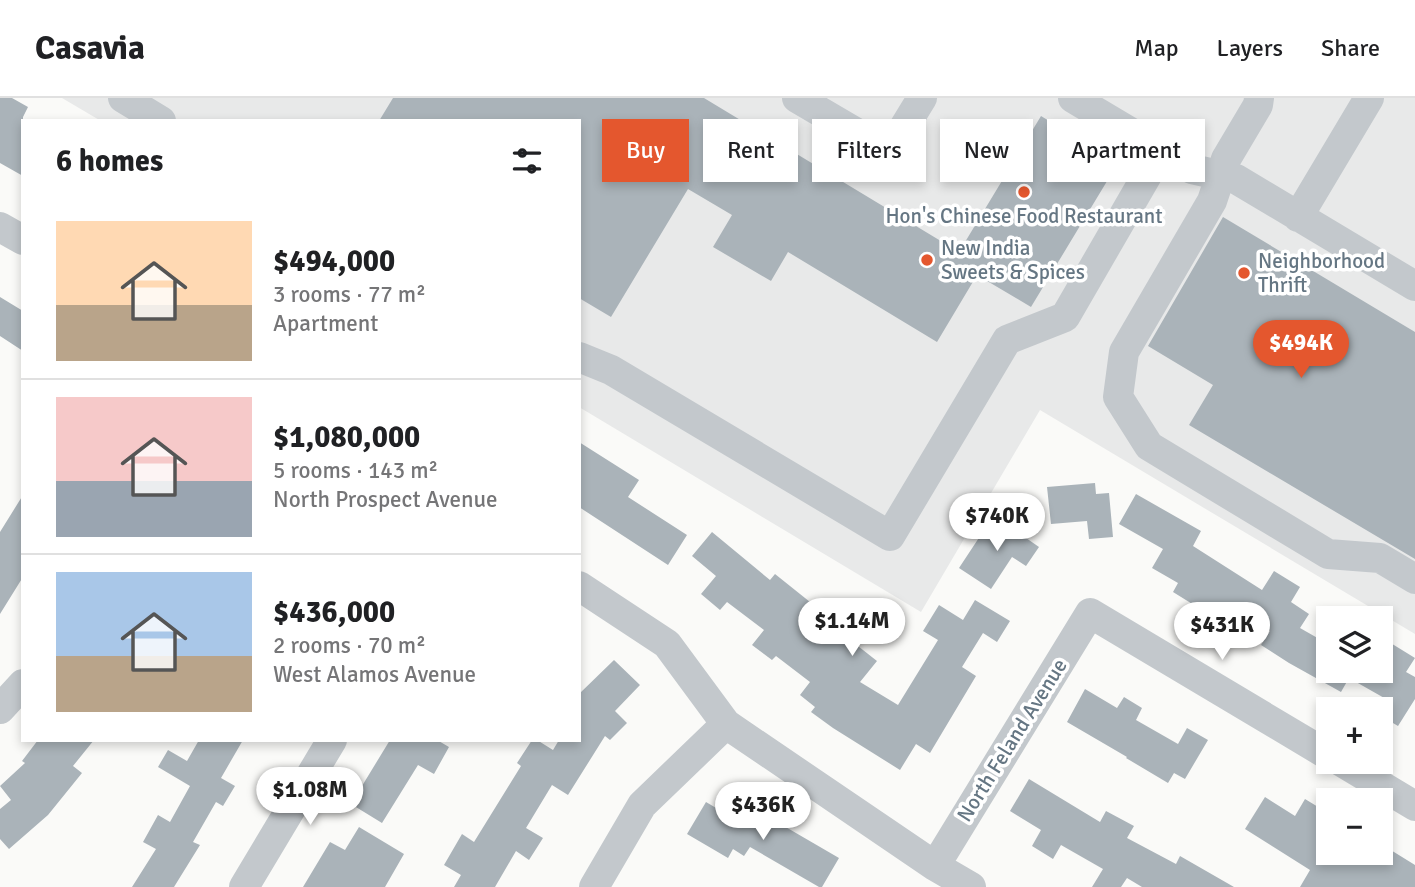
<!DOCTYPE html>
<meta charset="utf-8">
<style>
:root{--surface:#fff;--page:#f2f2f2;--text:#202124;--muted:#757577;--line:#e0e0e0;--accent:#e4572e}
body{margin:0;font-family:Signika,sans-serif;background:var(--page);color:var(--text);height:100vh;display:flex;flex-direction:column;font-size:26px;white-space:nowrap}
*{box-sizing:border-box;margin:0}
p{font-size:23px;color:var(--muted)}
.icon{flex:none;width:38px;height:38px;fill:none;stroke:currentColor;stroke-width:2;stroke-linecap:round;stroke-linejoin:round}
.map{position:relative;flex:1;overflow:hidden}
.details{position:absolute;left:21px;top:21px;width:560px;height:623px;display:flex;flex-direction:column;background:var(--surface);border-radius:0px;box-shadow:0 4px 10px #0003}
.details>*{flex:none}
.guide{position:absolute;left:602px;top:21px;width:665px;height:63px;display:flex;gap:14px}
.controls{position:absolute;left:1316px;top:508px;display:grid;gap:14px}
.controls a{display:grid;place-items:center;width:77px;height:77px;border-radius:0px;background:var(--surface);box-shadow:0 4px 10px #0003;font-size:35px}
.price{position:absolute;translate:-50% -60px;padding:0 16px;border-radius:24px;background:#fff;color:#222;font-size:23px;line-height:46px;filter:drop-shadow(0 2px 4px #0008)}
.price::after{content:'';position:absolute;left:50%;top:42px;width:21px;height:16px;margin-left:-10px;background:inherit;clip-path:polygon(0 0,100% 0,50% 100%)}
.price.selected{background:var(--accent);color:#fff}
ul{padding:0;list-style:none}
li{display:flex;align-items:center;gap:21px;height:175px;padding:0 35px}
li+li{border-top:2px solid var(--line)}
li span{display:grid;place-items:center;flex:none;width:196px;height:140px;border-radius:0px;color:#555}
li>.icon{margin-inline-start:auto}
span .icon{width:84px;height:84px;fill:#fffc;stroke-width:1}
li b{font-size:30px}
h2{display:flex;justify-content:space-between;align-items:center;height:84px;padding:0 35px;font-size:30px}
.pill{padding:0 24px;border-radius:0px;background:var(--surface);box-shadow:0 4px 10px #0003;font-size:24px;line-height:63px}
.pill.selected{background:var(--accent);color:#fff}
header{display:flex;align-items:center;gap:42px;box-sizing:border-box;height:98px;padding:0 35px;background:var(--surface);border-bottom:2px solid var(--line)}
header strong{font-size:33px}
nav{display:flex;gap:38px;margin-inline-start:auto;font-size:24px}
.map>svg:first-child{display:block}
.built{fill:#e8e9e9}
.building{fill:#aab3b9}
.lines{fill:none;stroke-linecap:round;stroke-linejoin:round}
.minor{stroke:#c3c8cc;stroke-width:30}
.poi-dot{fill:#e4572e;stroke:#fff;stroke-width:2.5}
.labels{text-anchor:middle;stroke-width:7;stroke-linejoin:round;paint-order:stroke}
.poi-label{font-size:21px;fill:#657683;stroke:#fff;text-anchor:start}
.street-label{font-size:21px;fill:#657683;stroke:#fff}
</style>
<header>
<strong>Casavia</strong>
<nav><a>Map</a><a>Layers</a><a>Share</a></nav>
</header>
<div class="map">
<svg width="1415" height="789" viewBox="0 0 1415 789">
<rect width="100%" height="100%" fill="#fafaf8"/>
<path class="built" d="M 62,0 L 1415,0 L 1415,536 L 1040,312 L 921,514 L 579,309 L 579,23 L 101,23 Z"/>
<path class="building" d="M 0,0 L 12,0 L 28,9 L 23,19 L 23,78 L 0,65 Z
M 393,0 L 704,0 L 959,154 L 1041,18 L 1118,65 L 1031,209 L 977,177 L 937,244 L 788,154 L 771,183 L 713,149 L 732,117 L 688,91 L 611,219 L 579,200 L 579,23 L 379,23 Z
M 1223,119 L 1415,234 L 1415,461 L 1189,327 L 1213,287 L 1148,248 Z
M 0,199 L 23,213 L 23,253 L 0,238 Z
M 579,344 L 639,382 L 628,399 L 687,437 L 668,467 L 579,409 Z
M 1095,385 L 1096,396 L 1109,395 L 1113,439 L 1089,441 L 1087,423 L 1051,426 L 1047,389 Z
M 1136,396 L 1201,433 L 1193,448 L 1262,492 L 1274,473 L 1300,489 L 1291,504 L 1309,516 L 1300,530 L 1328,546 L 1328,572 L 1381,572 L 1381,558 L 1389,544 L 1415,560 L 1406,574 L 1415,579 L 1415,601 L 1398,628 L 1381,618 L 1380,611 L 1386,601 L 1349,580 L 1341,594 L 1289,565 L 1261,547 L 1270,533 L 1232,509 L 1223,525 L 1173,494 L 1178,485 L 1152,470 L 1163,451 L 1119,426 Z
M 23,397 L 23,479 L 0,516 L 0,434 Z
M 992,420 L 1001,427 L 1003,424 L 1039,449 L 1026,468 L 1012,459 L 991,491 L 959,470 Z
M 712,434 L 770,482 L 775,476 L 815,508 L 812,512 L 877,563 L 860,584 L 898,607 L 938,542 L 923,533 L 939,507 L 963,522 L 975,502 L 1010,523 L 997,544 L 983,535 L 962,569 L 976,578 L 930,655 L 916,646 L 900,672 L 833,630 L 811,614 L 815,609 L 800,597 L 810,584 L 776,558 L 772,562 L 752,547 L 764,532 L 727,504 L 720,512 L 701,496 L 716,478 L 692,458 Z
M 614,562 L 640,587 L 615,613 L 627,625 L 610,642 L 605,638 L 568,697 L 552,687 L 526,730 L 543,740 L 529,762 L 516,753 L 495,789 L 454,789 L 461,777 L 444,767 L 462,736 L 474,744 L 521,668 L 517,665 L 532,642 L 537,642 L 553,652 L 559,642 L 579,642 L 579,596 Z
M 1085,591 L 1117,610 L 1124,599 L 1142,610 L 1136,622 L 1178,646 L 1187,630 L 1208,642 L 1185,681 L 1174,675 L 1168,685 L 1126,660 L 1127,659 L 1067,624 Z
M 38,642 L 94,642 L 73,668 L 82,675 L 48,717 L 9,751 L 0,741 L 0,711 L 11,702 L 0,688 L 25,665 L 22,663 Z
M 199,642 L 243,642 L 221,680 L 235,688 L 223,708 L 216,704 L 193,744 L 200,747 L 174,789 L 132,789 L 156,751 L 143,744 L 158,717 L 170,724 L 190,688 L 158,669 L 168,652 L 187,663 Z
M 390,642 L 437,642 L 449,649 L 434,676 L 418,667 L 382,725 L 351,706 Z
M 1029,681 L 1100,724 L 1106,713 L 1134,728 L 1127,740 L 1176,766 L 1180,758 L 1234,789 L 1142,789 L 1127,780 L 1121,789 L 1092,789 L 1103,771 L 1061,747 L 1053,761 L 1032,748 L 1041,732 L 1010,713 Z
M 1265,699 L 1295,718 L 1305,701 L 1328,715 L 1328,754 L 1381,754 L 1381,746 L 1415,767 L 1415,789 L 1300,789 L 1310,772 L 1245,731 Z
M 706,704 L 738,723 L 748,707 L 839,760 L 822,789 L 819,789 L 750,749 L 744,758 L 733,751 L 728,760 L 687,736 Z
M 359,729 L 404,756 L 385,789 L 303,789 L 330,744 L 345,752 Z"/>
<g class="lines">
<path class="minor" d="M 123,0 L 161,23
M 797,0 L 889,54 L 922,0
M 1073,0 L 1192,71 L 1236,81 L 1415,188
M 1259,0 L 1258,7 L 1226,61 L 1212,103 L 1124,254 L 1118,299 L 1149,348 L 1328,456 L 1380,460 L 1415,481
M 1298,119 L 1369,0
M 0,129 L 23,142
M 579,259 L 611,272 L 890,438 L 1007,242 L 1065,219 L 1161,53
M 579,488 L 667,546 L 726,626 L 935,768 L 971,789
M 0,611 L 23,586
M 1340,663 L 1415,708
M 935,768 L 1090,515 L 1328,657
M 244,789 L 332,642
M 594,789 L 642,707 L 726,626"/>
</g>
<g class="poi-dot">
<circle cx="1024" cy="94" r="7"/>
<circle cx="927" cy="162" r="7"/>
<circle cx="1244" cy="175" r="7"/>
</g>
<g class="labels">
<g class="poi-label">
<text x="1024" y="125" text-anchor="middle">Hon's Chinese Food Restaurant</text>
<text x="941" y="157">New India<tspan x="941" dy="24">Sweets &amp; Spices</tspan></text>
<text x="1258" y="170">Neighborhood<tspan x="1258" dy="24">Thrift</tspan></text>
</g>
<g class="street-label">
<text transform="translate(1012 642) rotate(-58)" y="7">North Feland Avenue</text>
</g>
</g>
</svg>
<div class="controls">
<a><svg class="icon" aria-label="layers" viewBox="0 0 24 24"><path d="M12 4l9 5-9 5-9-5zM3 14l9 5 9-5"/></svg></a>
<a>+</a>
<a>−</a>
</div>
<b class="price selected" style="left:1301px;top:282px">$494K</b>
<b class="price" style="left:997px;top:455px">$740K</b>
<b class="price" style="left:852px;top:560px">$1.14M</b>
<b class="price" style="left:1222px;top:564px">$431K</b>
<b class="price" style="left:310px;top:729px">$1.08M</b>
<b class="price" style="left:763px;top:744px">$436K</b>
<div class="guide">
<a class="pill selected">Buy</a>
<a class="pill">Rent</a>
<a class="pill">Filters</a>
<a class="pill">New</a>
<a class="pill">Apartment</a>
</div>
<section class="details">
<h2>6 homes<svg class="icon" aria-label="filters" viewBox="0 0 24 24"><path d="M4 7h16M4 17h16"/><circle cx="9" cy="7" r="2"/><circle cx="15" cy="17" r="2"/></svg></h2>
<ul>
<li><span style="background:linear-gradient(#ffd9b3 60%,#b9a48a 0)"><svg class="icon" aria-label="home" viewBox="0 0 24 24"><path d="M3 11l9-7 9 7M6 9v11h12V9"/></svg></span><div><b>$494,000</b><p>3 rooms · 77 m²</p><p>Apartment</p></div></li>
<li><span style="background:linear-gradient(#f6c9c9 60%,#9aa5b1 0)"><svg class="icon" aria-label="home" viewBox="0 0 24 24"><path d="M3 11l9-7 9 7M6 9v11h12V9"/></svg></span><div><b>$1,080,000</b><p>5 rooms · 143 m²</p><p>North Prospect Avenue</p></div></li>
<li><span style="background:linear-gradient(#a9c7e8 60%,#b9a48a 0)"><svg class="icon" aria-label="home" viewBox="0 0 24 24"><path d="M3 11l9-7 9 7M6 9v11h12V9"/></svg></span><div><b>$436,000</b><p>2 rooms · 70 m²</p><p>West Alamos Avenue</p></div></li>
</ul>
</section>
</div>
